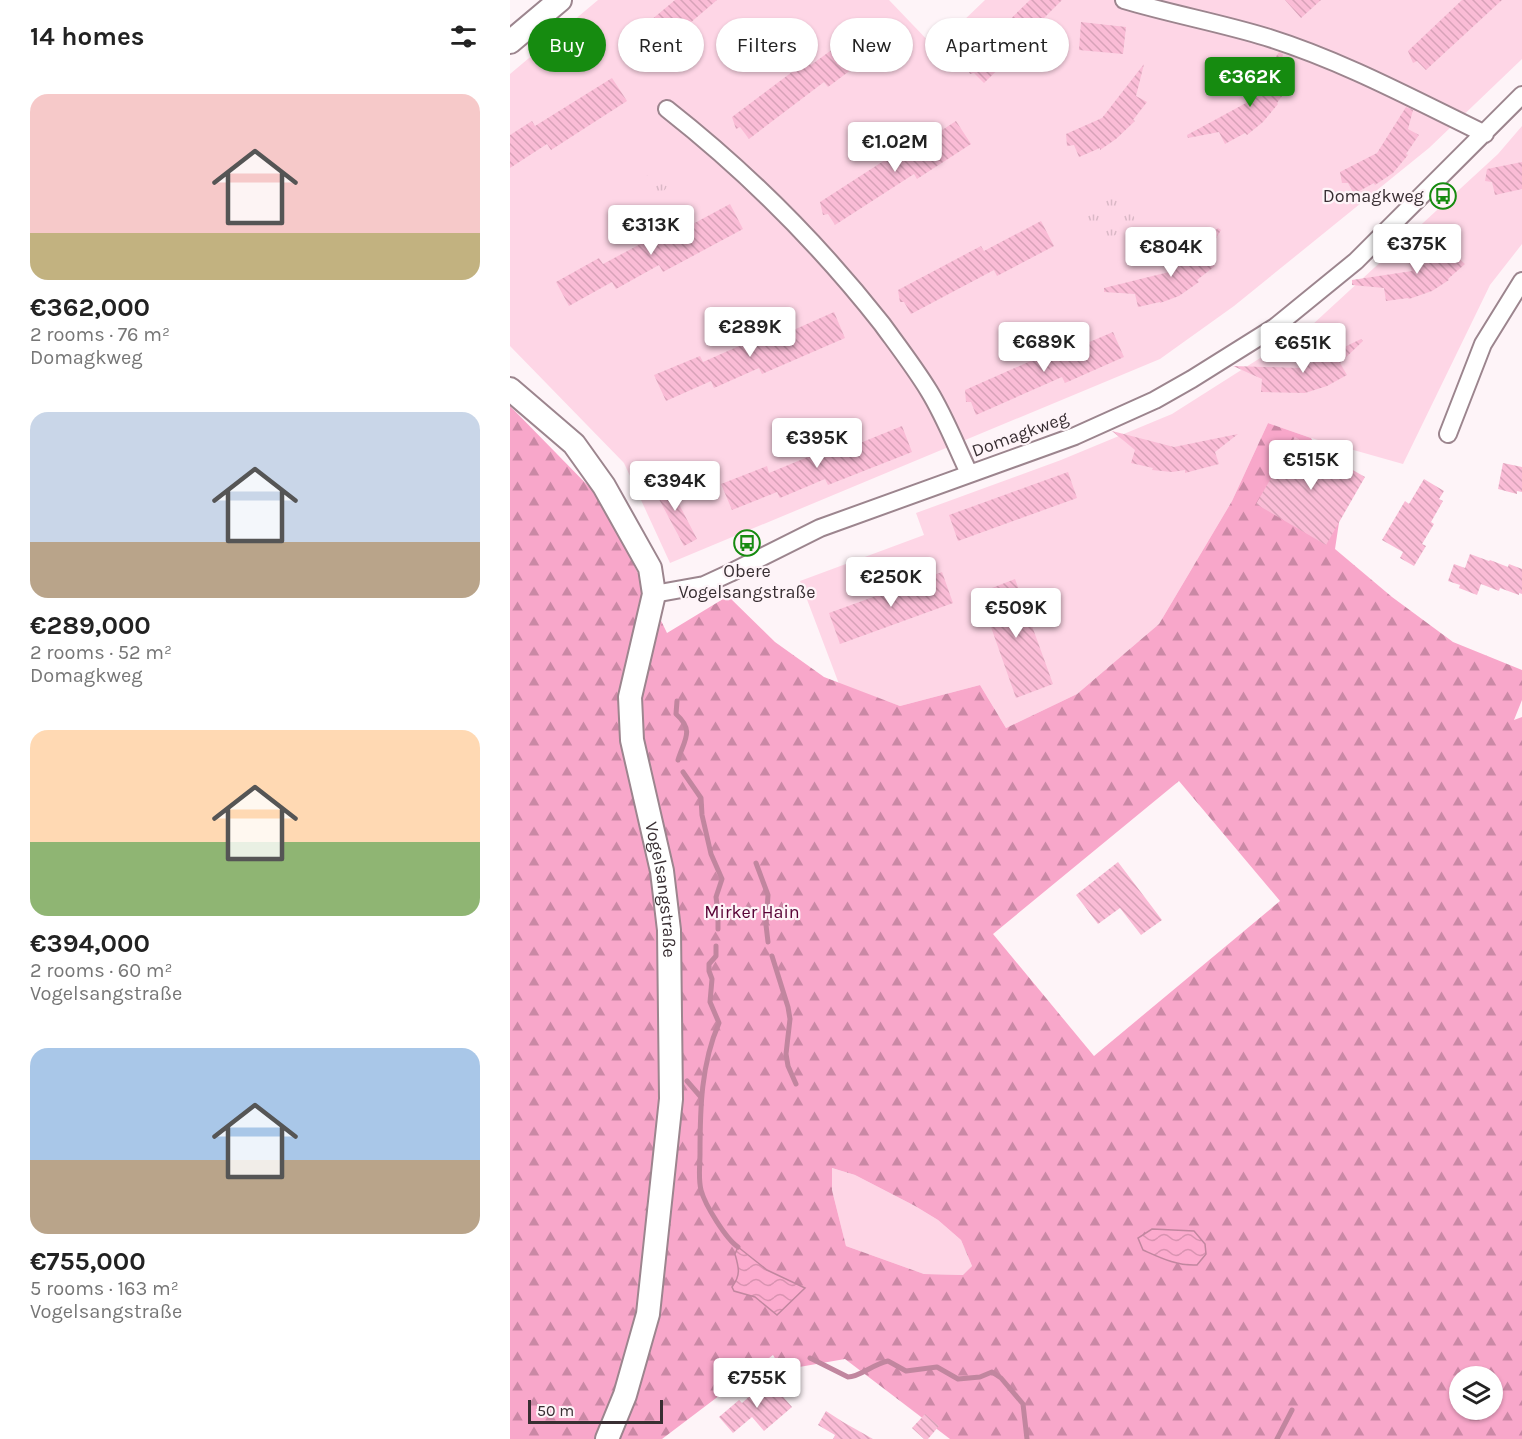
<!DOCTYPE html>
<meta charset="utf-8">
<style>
:root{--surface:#fff;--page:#f6f6f6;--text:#222;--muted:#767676;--accent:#168b10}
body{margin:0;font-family:Karla,sans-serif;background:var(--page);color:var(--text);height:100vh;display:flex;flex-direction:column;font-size:22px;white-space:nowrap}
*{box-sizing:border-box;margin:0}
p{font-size:20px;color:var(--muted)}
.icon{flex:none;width:33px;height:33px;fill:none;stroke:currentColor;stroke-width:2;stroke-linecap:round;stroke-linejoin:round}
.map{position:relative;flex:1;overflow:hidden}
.panel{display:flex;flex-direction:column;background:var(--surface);width:510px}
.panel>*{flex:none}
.banner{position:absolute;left:18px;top:18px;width:570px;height:54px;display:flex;gap:12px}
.buttons{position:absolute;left:939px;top:1366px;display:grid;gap:12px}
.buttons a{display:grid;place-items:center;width:54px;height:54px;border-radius:50%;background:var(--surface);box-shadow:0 2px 4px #0004;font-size:30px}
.scale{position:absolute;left:18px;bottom:15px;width:135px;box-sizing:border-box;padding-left:6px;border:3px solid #382e32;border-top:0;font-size:16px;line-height:21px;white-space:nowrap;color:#382e32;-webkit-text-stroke:4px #fef4f8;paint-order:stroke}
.price{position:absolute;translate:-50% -51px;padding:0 14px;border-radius:6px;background:#fff;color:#222;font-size:20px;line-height:39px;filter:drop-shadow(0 2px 3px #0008)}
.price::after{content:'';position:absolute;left:50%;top:36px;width:18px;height:14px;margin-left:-9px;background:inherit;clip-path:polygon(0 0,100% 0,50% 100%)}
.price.selected{background:var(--accent);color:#fff}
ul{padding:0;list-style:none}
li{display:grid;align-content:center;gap:12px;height:318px;padding:0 30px}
li span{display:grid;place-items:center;height:186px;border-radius:18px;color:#555}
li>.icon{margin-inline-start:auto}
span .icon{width:108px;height:108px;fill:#fffc;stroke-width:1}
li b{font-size:26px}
h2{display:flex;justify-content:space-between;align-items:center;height:72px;padding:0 30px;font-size:26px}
.chip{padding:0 21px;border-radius:27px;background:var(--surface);box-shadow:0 2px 4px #0004;font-size:21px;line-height:54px}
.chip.selected{background:var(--accent);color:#fff}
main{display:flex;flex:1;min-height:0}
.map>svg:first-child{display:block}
.grass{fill:#fed6e6}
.forest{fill:url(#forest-firs);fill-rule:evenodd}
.park{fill:url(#park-tufts)}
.water{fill:url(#water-waves);stroke:#c1869f;stroke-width:1.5}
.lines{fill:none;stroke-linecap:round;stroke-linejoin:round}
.stream{stroke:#c1869f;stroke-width:5}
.building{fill:url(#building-back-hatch)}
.street-casing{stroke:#9c858e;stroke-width:20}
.secondary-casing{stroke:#9c858e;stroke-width:26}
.street{stroke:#fff;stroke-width:16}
.secondary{stroke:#fff;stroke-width:22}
.labels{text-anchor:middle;stroke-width:4.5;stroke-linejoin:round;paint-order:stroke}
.poi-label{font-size:18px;fill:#382e32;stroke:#fef4f8;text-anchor:end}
.street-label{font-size:18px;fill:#382e32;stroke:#fef4f8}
.park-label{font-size:18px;fill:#570034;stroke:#fef4f8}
</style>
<main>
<section class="panel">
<h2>14 homes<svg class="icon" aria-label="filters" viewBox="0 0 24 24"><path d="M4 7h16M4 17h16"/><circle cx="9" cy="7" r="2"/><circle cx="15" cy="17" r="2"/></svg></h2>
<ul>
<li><span style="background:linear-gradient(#f6c9c9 75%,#c2b280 0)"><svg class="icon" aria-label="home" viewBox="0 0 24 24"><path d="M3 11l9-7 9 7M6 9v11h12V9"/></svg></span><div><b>€362,000</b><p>2 rooms · 76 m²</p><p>Domagkweg</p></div></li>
<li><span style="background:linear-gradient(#c9d6e8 70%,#b9a48a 0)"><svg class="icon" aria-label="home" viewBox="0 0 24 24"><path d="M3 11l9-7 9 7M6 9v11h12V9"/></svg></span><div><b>€289,000</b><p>2 rooms · 52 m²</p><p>Domagkweg</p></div></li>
<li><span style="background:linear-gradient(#ffd9b3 60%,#8fb573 0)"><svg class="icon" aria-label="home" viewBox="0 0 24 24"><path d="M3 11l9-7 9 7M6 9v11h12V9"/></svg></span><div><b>€394,000</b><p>2 rooms · 60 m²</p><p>Vogelsangstraße</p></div></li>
<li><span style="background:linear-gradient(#a9c7e8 60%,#b9a48a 0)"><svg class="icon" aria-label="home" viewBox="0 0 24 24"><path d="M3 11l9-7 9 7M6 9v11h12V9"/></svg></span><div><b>€755,000</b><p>5 rooms · 163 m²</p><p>Vogelsangstraße</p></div></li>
</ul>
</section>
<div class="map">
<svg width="1012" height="1439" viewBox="0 0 1012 1439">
<defs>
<pattern id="forest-firs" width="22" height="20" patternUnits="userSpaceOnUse" patternTransform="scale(1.5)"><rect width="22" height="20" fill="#f8a7ca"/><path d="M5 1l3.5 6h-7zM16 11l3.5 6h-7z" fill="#ca88a5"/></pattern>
<pattern id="park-tufts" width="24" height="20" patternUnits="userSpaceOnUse" patternTransform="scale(1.5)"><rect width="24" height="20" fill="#fed6e6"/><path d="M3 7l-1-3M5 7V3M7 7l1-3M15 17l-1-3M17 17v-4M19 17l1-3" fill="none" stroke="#dab8c6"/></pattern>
<pattern id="water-waves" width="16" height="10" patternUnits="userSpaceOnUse" patternTransform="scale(1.5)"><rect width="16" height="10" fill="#fcabce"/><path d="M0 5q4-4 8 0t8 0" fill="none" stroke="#d993b1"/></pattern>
<pattern id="building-back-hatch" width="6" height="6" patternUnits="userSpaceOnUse" patternTransform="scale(1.5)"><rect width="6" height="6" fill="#fabcd6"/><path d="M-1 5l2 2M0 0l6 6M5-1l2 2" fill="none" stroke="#d7a2b8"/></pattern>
</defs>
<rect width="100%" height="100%" fill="#fef4f8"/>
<path class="grass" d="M 88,0 L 379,0 L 425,48 L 475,0 L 1012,0 L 1012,59 L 919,148 L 724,306 L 650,359 L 160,563 L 114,463 L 0,346 L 0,74 Z
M 1012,126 L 1012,244 L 980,285 L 893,464 L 801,438 L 758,423 L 722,501 L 649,624 L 567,694 L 496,728 L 470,685 L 390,706 L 329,684 L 290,581 L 414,535 L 406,513 L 551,460 L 662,414 L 802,325 L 988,154 Z
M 322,1168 L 345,1175 L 405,1206 L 428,1220 L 451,1240 L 462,1266 L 454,1275 L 414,1274 L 336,1246 L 322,1190 Z"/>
<path class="forest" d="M 0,406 L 93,501 L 157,633 L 218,596 L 265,642 L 314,677 L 390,706 L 470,685 L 496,728 L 567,694 L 649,624 L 722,501 L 758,423 L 801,438 L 833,496 L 825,549 L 882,597 L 943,642 L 1012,670 L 1012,700 L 1004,720 L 1012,717 L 1012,1439 L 440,1439 L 335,1359 L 272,1370 L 263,1355 L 152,1439 L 0,1439 ZM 669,781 L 770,901 L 584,1056 L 483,934 ZM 322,1168 L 345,1175 L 405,1206 L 428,1220 L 451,1240 L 462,1266 L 453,1275 L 414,1274 L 336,1246 L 322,1190 ZM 228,1248 L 257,1270 L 294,1288 L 267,1315 L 245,1297 L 224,1291 L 223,1287 C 231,1275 229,1268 225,1254 ZM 950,1377 L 982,1377 L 982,1410 L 950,1410 Z"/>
<path class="park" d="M 141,174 C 173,174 153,206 126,196 L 122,192 C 125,182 131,178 141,174 Z
M 610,190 L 626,221 L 598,240 L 585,223 L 578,227 L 568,214 Z"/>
<path class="water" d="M 642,1229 L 684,1231 L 695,1244 L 696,1254 L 687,1265 C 667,1266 651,1258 633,1250 L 628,1238 Z
M 228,1247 L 257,1270 L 295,1288 L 267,1315 L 245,1297 L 224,1291 L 222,1287 C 231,1275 229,1268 225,1254 Z"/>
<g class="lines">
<path class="stream" d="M 167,701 L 166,714 C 185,731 174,740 168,760
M 173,772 L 191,798 L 192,815 L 201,854 L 212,879 L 206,897 L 208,912 L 208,929
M 246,863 L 258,895 L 256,925 L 258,942
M 206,946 L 206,956 L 199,964 L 199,971 L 202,979 L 200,1002 L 209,1023 C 191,1064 190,1109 190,1154 C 190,1166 188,1178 191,1190 C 195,1205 216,1239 228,1247
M 262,956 L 278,1007 L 280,1019 L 276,1054 L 278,1066 L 286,1084
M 177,1081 L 190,1096
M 300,1358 L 338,1377 C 350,1377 363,1364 378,1361 L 396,1371 L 427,1367 L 448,1379 L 470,1377 L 482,1372 L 491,1378 L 513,1404 L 517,1439
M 767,1439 L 782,1410"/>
</g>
<path class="building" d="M 165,0 L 207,0 L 152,47 L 143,37 L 139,38 L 134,26 Z
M 520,0 L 552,0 L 533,19 L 540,19 L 474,83 L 464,73 L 460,74 L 455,63 Z
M 775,0 L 811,0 L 791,18 Z
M 952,0 L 992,0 L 916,70 L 907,61 L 903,63 L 898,51 Z
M 571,22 L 616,27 L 613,54 L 569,50 Z
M 353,27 L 369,49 L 318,87 L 314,82 L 239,139 L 230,127 L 226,129 L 222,117 L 298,60 L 301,65 Z
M 769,52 L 773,54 L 768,78 L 780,85 L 767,103 L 768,104 L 753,122 L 737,135 L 735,133 L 715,144 L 709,132 L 678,138 L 677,135 L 736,103 Z
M 634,64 L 626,96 L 637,102 L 623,120 L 625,121 L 606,139 L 590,150 L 590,148 L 569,157 L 564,145 L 557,146 L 556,134 L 592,118 Z
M 102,78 L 117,101 L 41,150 L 37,144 L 0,168 L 0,135 L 22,121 L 25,126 Z
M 896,107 L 903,110 L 898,129 L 909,135 L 896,154 L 898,155 L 883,173 L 865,185 L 864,183 L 844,194 L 838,183 L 832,183 L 830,172 L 867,153 Z
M 446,121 L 461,144 L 407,179 L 404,174 L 325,225 L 318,214 L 313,215 L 310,202 L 389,151 L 392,156 Z
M 1012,162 L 1012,189 L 985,195 L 982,182 L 975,181 L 977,169 Z
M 220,204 L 233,229 L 153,272 L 149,265 L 106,289 L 102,282 L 59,306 L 46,282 L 89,258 L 93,264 L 136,241 L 140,247 Z
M 531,221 L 544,246 L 487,276 L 484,270 L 401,314 L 394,302 L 390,302 L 388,290 L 471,246 L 474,251 Z
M 708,228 L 711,230 L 695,257 L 705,266 L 687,280 L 689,282 L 669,296 L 650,303 L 650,302 L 628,307 L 625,294 L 594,292 L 594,288 L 659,272 Z
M 939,243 L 949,249 L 946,256 L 955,264 L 938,279 L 939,280 L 922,291 L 899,299 L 898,298 L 876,301 L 874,288 L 842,285 L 842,280 L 902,271 L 893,247 L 900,244 L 913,265 Z
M 324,312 L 335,338 L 252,374 L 249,368 L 204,388 L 201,381 L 156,401 L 144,375 L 190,356 L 193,362 L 238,342 L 241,349 Z
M 603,332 L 614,357 L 555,383 L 552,377 L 466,415 L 461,402 L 456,402 L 455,390 L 541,352 L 544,357 Z
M 851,339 L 853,341 L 830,363 L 837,375 L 817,386 L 795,393 L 751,392 L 752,379 L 723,366 L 791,368 Z
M 392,426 L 402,452 L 318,485 L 315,479 L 270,498 L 267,492 L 222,510 L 211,484 L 257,466 L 259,473 L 305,454 L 308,460 Z
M 602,431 L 664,447 L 728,434 L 705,452 L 709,464 L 675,473 L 675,470 L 662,472 L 642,470 L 643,468 L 621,463 L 625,450 Z
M 785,437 L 855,477 L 816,545 L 746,504 Z
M 993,463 L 1012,467 L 1012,492 L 1007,491 L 1007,494 L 988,489 Z
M 558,472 L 567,498 L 448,541 L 439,515 Z
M 156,479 L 187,539 L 174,546 L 142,486 Z
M 914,479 L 934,491 L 929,499 L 933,501 L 921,522 L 924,524 L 912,544 L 916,546 L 904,566 L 890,558 L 893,552 L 872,540 L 895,501 L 899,504 Z
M 960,554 L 979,561 L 980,560 L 998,567 L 999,564 L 1012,569 L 1012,594 L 1009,593 L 1009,595 L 990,588 L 989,591 L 971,584 L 967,595 L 949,588 L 950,585 L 938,581 L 944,564 L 955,568 Z
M 432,572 L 443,603 L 330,644 L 319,613 Z
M 505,579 L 543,684 L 506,698 L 469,593 Z
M 608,862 L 652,920 L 631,935 L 610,908 L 588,924 L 566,895 Z
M 258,1380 L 282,1407 L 254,1431 L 242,1417 L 223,1433 L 209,1417 L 229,1400 L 232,1403 Z
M 316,1411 L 333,1422 L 363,1439 L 323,1439 L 325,1435 L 308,1425 Z
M 415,1414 L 429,1426 L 418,1439 L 414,1439 L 402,1428 Z"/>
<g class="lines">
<g class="street-casing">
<path id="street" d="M 614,0 C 661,14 710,23 756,37 C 833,61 903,99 975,134
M 157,109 C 237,172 309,244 372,324 C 388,346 405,368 419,391 C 435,417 446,446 459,473
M 938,434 L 973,344 L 1012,281
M 144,594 L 194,585 L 220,573 L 310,528 L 565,436 L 645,400 L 682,379 L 765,327 L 846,261 L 1012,95"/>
</g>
<g class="secondary-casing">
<g id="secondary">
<path d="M 0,42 L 50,0"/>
<path id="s1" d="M 0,389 L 64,444 L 94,486 L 140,568 L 144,594 L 120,697 L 122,740 L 152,871 L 159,930 L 161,1099 L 138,1314 L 115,1395 L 97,1439"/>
</g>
</g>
<use href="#street" class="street"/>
<use href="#secondary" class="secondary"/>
</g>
<defs>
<g id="bus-ring" transform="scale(1.35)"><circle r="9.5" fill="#fef4f8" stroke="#168b10" stroke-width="1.5"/><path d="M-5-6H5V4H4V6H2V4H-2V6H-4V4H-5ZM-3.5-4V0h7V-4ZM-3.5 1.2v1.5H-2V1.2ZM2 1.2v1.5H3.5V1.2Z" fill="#168b10"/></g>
</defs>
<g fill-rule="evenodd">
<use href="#bus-ring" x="933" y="196"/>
<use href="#bus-ring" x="237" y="543"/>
</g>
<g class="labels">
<g class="poi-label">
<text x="914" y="202">Domagkweg</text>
<text x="237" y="577" text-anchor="middle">Obere<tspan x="237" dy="21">Vogelsangstraße</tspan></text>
</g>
<g class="street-label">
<text transform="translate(510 434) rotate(-20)" y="6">Domagkweg</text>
<text dy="6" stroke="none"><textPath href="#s1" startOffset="558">Vogelsangstraße</textPath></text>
</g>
<g class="park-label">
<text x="242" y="918">Mirker Hain</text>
</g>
</g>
</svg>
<div class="buttons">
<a><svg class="icon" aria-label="layers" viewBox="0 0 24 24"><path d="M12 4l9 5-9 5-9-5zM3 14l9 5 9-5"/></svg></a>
</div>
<div class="scale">50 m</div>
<b class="price selected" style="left:740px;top:108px">€362K</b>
<b class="price" style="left:385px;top:173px">€1.02M</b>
<b class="price" style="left:141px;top:256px">€313K</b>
<b class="price" style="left:907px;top:275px">€375K</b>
<b class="price" style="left:661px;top:278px">€804K</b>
<b class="price" style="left:240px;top:358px">€289K</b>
<b class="price" style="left:534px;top:373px">€689K</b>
<b class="price" style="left:793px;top:374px">€651K</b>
<b class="price" style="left:307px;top:469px">€395K</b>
<b class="price" style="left:801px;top:491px">€515K</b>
<b class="price" style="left:165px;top:512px">€394K</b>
<b class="price" style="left:381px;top:608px">€250K</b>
<b class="price" style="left:506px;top:639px">€509K</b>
<b class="price" style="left:247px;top:1409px">€755K</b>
<div class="banner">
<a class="chip selected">Buy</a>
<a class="chip">Rent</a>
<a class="chip">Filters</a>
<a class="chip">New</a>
<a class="chip">Apartment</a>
</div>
</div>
</main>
